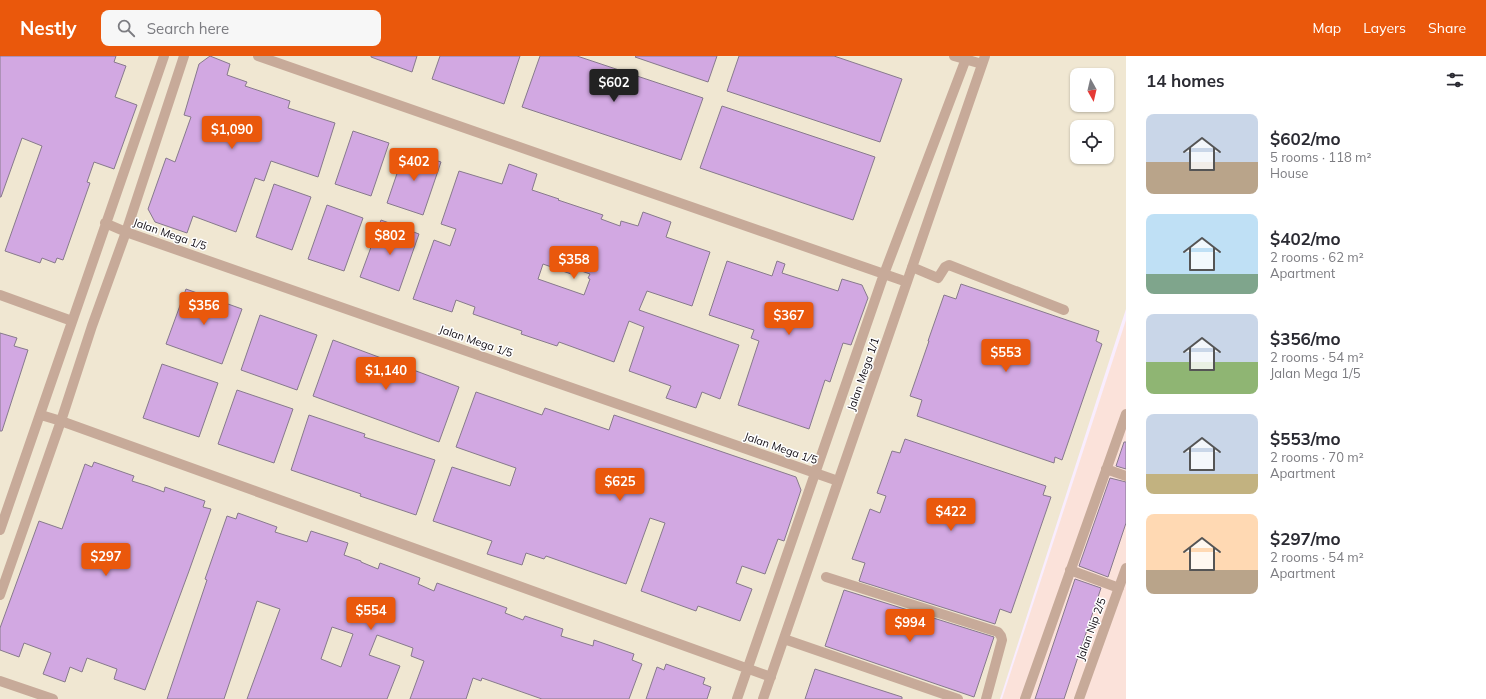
<!DOCTYPE html>
<meta charset="utf-8">
<style>
:root{--surface:#fff;--page:#f7f7f7;--text:#2b2b33;--muted:#7c7c81;--accent:#ea580c}
body{margin:0;font-family:Mulish,sans-serif;background:var(--page);color:var(--text);height:100vh;display:flex;flex-direction:column;font-size:15px;white-space:nowrap}
*{box-sizing:border-box;margin:0}
p{font-size:13px;color:var(--muted)}
.icon{flex:none;width:22px;height:22px;fill:none;stroke:currentColor;stroke-width:2;stroke-linecap:round;stroke-linejoin:round}
.map{position:relative;flex:1;overflow:hidden}
.panel{display:flex;flex-direction:column;background:var(--surface);width:360px}
.panel>*{flex:none}
.needle{width:26px;rotate:172deg}
.tools{position:absolute;left:1070px;top:12px;display:grid;gap:8px}
.tools a{display:grid;place-items:center;width:44px;height:44px;border-radius:8px;background:var(--surface);box-shadow:0 1px 3px #0004;font-size:20px}
.price{position:absolute;translate:-50% -34px;padding:0 9px;border-radius:4px;background:var(--accent);color:#fff;font-size:13px;line-height:26px;filter:drop-shadow(0 1px 2px #0008)}
.price::after{content:'';position:absolute;left:50%;top:24px;width:12px;height:9px;margin-left:-6px;background:inherit;clip-path:polygon(0 0,100% 0,50% 100%)}
.price.selected{background:#222;color:#fff}
ul{padding:0;list-style:none}
li{display:flex;align-items:center;gap:12px;height:100px;padding:0 20px}
li span{display:grid;place-items:center;flex:none;width:112px;height:80px;border-radius:8px;color:#555}
li>.icon{margin-inline-start:auto}
span .icon{width:48px;height:48px;fill:#fffc;stroke-width:1}
li b{font-size:17px}
h2{display:flex;justify-content:space-between;align-items:center;height:48px;padding:0 20px;font-size:17px}
header{display:flex;align-items:center;gap:24px;box-sizing:border-box;height:56px;padding:0 20px;background:var(--accent);color:#fff}
header strong{font-size:19px}
nav{display:flex;gap:22px;margin-inline-start:auto;font-size:14px}
.search{width:280px;height:36px;background:var(--page);display:flex;align-items:center;gap:10px;box-sizing:border-box;padding:0 14px;border-radius:8px;color:var(--muted);font-size:15px}
main{display:flex;flex:1;min-height:0}
.map>svg:first-child{display:block}
.commercial{fill:#fbe2da}
.industrial{fill:#f0e7d2;fill-rule:evenodd}
.building{fill:#d2a8e2;stroke:#877a8c;fill-rule:evenodd}
.lines{fill:none;stroke-linecap:round;stroke-linejoin:round}
.minor{stroke:#c7aa99;stroke-width:10}
.labels{text-anchor:middle;stroke-width:3;stroke-linejoin:round;paint-order:stroke}
.street-label{font-size:11px;fill:#140f16;stroke:#fff}
</style>
<header>
<strong>Nestly</strong>
<div class="search"><svg class="icon" aria-label="search" viewBox="0 0 24 24"><circle cx="10" cy="10" r="6"/><path d="M15 15l6 6"/></svg>Search here</div>
<nav><a>Map</a><a>Layers</a><a>Share</a></nav>
</header>
<main>
<div class="map">
<svg width="1126" height="643" viewBox="0 0 1126 643">
<rect width="100%" height="100%" fill="#f9edfe"/>
<path class="commercial" d="M 1126,264 L 1126,643 L 1002,643 Z"/>
<path class="industrial" d="M 0,0 L 1126,0 L 1126,253 L 1000,643 L 0,643 ZM 1077,19 L 1107,19 L 1107,49 L 1077,49 ZM 1077,71 L 1107,71 L 1107,101 L 1077,101 Z"/>
<path class="building" d="M 0,0 L 116,0 L 114,6 L 126,10 L 115,41 L 137,49 L 114,113 L 94,106 L 87,126 L 90,127 L 63,204 L 57,202 L 55,207 L 42,202 L 40,207 L 5,195 L 42,90 L 22,82 L 1,141 L 0,141 Z
M 210,0 L 230,8 L 227,19 L 247,26 L 245,30 L 290,45 L 288,52 L 335,67 L 318,121 L 271,105 L 264,125 L 255,122 L 236,176 L 193,160 L 187,177 L 155,166 L 148,153 L 166,102 L 175,106 L 191,61 L 184,59 L 199,8 Z
M 371,0 L 417,0 L 412,16 L 371,1 Z
M 440,0 L 520,0 L 504,48 L 432,23 Z
M 540,0 L 577,0 L 703,42 L 681,104 L 522,51 Z
M 636,0 L 717,0 L 708,26 L 635,1 Z
M 739,0 L 834,0 L 902,23 L 880,86 L 727,35 Z
M 722,50 L 875,101 L 853,164 L 700,112 Z
M 353,75 L 389,87 L 371,140 L 335,128 Z
M 405,94 L 441,106 L 423,159 L 387,147 Z
M 509,108 L 537,118 L 532,134 L 559,143 L 558,144 L 603,159 L 601,163 L 620,170 L 621,165 L 638,170 L 643,156 L 671,166 L 666,181 L 710,196 L 692,250 L 647,235 L 639,254 L 739,289 L 720,343 L 702,336 L 696,352 L 666,342 L 671,330 L 629,315 L 644,271 L 629,265 L 614,306 L 559,286 L 557,290 L 521,278 L 522,275 L 473,258 L 475,251 L 456,244 L 452,256 L 413,243 L 434,184 L 450,190 L 456,173 L 441,168 L 459,115 L 502,128 ZM 543,208 L 571,218 L 573,212 L 590,218 L 588,222 L 590,223 L 584,239 L 538,223 Z
M 274,128 L 311,141 L 292,194 L 256,181 Z
M 327,149 L 363,162 L 344,215 L 308,203 Z
M 381,164 L 419,178 L 399,235 L 360,221 Z
M 727,205 L 772,220 L 777,205 L 785,208 L 782,217 L 838,235 L 842,223 L 862,229 L 868,242 L 851,289 L 843,287 L 830,326 L 825,324 L 809,373 L 738,349 L 759,285 L 751,282 L 754,274 L 709,259 Z
M 961,228 L 1099,275 L 1096,285 L 1102,288 L 1062,404 L 1055,401 L 1054,407 L 917,360 L 922,344 L 910,340 L 929,285 L 928,285 L 944,239 L 956,243 Z
M 186,233 L 242,253 L 222,308 L 166,288 Z
M 260,259 L 317,279 L 297,334 L 241,314 Z
M 0,277 L 17,282 L 14,290 L 28,294 L 2,375 L 0,375 Z
M 333,284 L 459,331 L 439,386 L 313,340 Z
M 162,308 L 218,327 L 199,381 L 143,362 Z
M 237,334 L 293,353 L 274,407 L 218,388 Z
M 476,336 L 542,359 L 545,352 L 609,374 L 614,359 L 796,421 L 801,434 L 784,485 L 778,483 L 765,518 L 742,510 L 736,527 L 752,533 L 740,565 L 698,550 L 696,555 L 641,535 L 665,467 L 650,462 L 626,528 L 546,500 L 544,503 L 526,497 L 522,509 L 487,498 L 492,485 L 433,465 L 452,411 L 510,430 L 516,412 L 456,391 Z
M 309,359 L 365,378 L 364,381 L 435,404 L 416,459 L 360,440 L 361,438 L 291,414 Z
M 905,383 L 1046,430 L 1043,439 L 1051,441 L 1011,557 L 1000,553 L 995,568 L 859,525 L 865,507 L 852,503 L 870,453 L 880,457 L 886,440 L 877,437 L 892,395 L 900,397 Z
M 1124,386 L 1126,386 L 1126,413 L 1116,410 Z
M 94,406 L 134,420 L 132,425 L 148,430 L 164,436 L 165,431 L 205,445 L 203,451 L 211,453 L 189,515 L 145,634 L 114,623 L 117,613 L 87,602 L 82,616 L 70,611 L 65,626 L 43,618 L 51,597 L 24,587 L 19,601 L 0,594 L 0,572 L 39,465 L 62,473 L 85,408 L 92,411 Z
M 1110,422 L 1126,426 L 1126,467 L 1108,521 L 1079,510 Z
M 238,457 L 277,471 L 275,476 L 307,486 L 311,475 L 348,487 L 344,499 L 361,505 L 361,506 L 378,513 L 380,507 L 420,522 L 418,528 L 434,535 L 437,527 L 507,552 L 505,557 L 523,564 L 525,560 L 563,573 L 561,580 L 593,590 L 594,584 L 634,598 L 632,604 L 642,608 L 629,643 L 542,643 L 482,622 L 481,625 L 473,622 L 466,643 L 410,643 L 424,605 L 411,600 L 413,592 L 377,579 L 369,599 L 400,610 L 387,643 L 247,643 L 280,553 L 257,545 L 224,643 L 167,643 L 207,524 L 205,523 L 227,460 L 236,463 ZM 332,571 L 353,578 L 341,611 L 321,603 Z
M 1075,523 L 1101,532 L 1064,643 L 1035,643 Z
M 844,534 L 994,581 L 974,641 L 825,590 Z
M 666,608 L 705,622 L 703,628 L 711,631 L 707,643 L 646,643 L 657,611 L 664,614 Z
M 815,613 L 902,641 L 902,643 L 805,643 Z"/>
<g class="lines">
<path class="minor" d="M 258,0 L 907,226
M 954,0 L 982,8
M 105,167 L 126,176 L 838,425
M 912,211 L 938,222 L 945,211 L 949,209 L 1064,254
M 0,239 L 72,265
M 41,359 L 61,365 L 771,621
M 1106,413 L 1126,420
M 0,474 L 164,0
M 1070,514 L 1119,532
M 826,521 L 998,576 L 1001,580 L 1002,584 L 986,643
M 0,539 L 61,365 L 92,270 L 126,176 L 184,0
M 784,583 L 958,643
M 0,625 L 53,643
M 737,643 L 884,218 L 967,0
M 763,643 L 985,0
M 1025,643 L 1126,358
M 1079,643 L 1126,512"/>
</g>
<g class="labels">
<g class="street-label">
<text transform="translate(170 178) rotate(19)" y="4">Jalan Mega 1/5</text>
<text transform="translate(476 285) rotate(19)" y="4">Jalan Mega 1/5</text>
<text transform="translate(863 318) rotate(-71)" y="4">Jalan Mega 1/1</text>
<text transform="translate(781 392) rotate(19)" y="4">Jalan Mega 1/5</text>
<text transform="translate(1091 573) rotate(-70)" y="4">Jalan Nip 2/5</text>
</g>
</g>
</svg>
<div class="tools">
<a><svg class="needle" viewBox="-14 -14 28 28"><path d="M0-13l5 13h-10z" fill="#e53935"/><path d="M0 13l5-13h-10z" fill="#7c7c81"/></svg></a>
<a><svg class="icon" aria-label="locate" viewBox="0 0 24 24"><circle cx="12" cy="12" r="6"/><path d="M12 2v4M12 18v4M2 12h4M18 12h4"/></svg></a>
</div>
<b class="price selected" style="left:614px;top:47px">$602</b>
<b class="price" style="left:232px;top:94px">$1,090</b>
<b class="price" style="left:414px;top:126px">$402</b>
<b class="price" style="left:390px;top:200px">$802</b>
<b class="price" style="left:574px;top:224px">$358</b>
<b class="price" style="left:204px;top:270px">$356</b>
<b class="price" style="left:789px;top:280px">$367</b>
<b class="price" style="left:1006px;top:317px">$553</b>
<b class="price" style="left:386px;top:335px">$1,140</b>
<b class="price" style="left:620px;top:446px">$625</b>
<b class="price" style="left:951px;top:476px">$422</b>
<b class="price" style="left:106px;top:521px">$297</b>
<b class="price" style="left:371px;top:575px">$554</b>
<b class="price" style="left:910px;top:587px">$994</b>
</div>
<section class="panel">
<h2>14 homes<svg class="icon" aria-label="filters" viewBox="0 0 24 24"><path d="M4 7h16M4 17h16"/><circle cx="9" cy="7" r="2"/><circle cx="15" cy="17" r="2"/></svg></h2>
<ul>
<li><span style="background:linear-gradient(#c9d6e8 60%,#b9a48a 0)"><svg class="icon" aria-label="home" viewBox="0 0 24 24"><path d="M3 11l9-7 9 7M6 9v11h12V9"/></svg></span><div><b>$602/mo</b><p>5 rooms · 118 m²</p><p>House</p></div></li>
<li><span style="background:linear-gradient(#bfe0f5 75%,#7fa58c 0)"><svg class="icon" aria-label="home" viewBox="0 0 24 24"><path d="M3 11l9-7 9 7M6 9v11h12V9"/></svg></span><div><b>$402/mo</b><p>2 rooms · 62 m²</p><p>Apartment</p></div></li>
<li><span style="background:linear-gradient(#c9d6e8 60%,#8fb573 0)"><svg class="icon" aria-label="home" viewBox="0 0 24 24"><path d="M3 11l9-7 9 7M6 9v11h12V9"/></svg></span><div><b>$356/mo</b><p>2 rooms · 54 m²</p><p>Jalan Mega 1/5</p></div></li>
<li><span style="background:linear-gradient(#c9d6e8 75%,#c2b280 0)"><svg class="icon" aria-label="home" viewBox="0 0 24 24"><path d="M3 11l9-7 9 7M6 9v11h12V9"/></svg></span><div><b>$553/mo</b><p>2 rooms · 70 m²</p><p>Apartment</p></div></li>
<li><span style="background:linear-gradient(#ffd9b3 70%,#b9a48a 0)"><svg class="icon" aria-label="home" viewBox="0 0 24 24"><path d="M3 11l9-7 9 7M6 9v11h12V9"/></svg></span><div><b>$297/mo</b><p>2 rooms · 54 m²</p><p>Apartment</p></div></li>
</ul>
</section>
</main>
